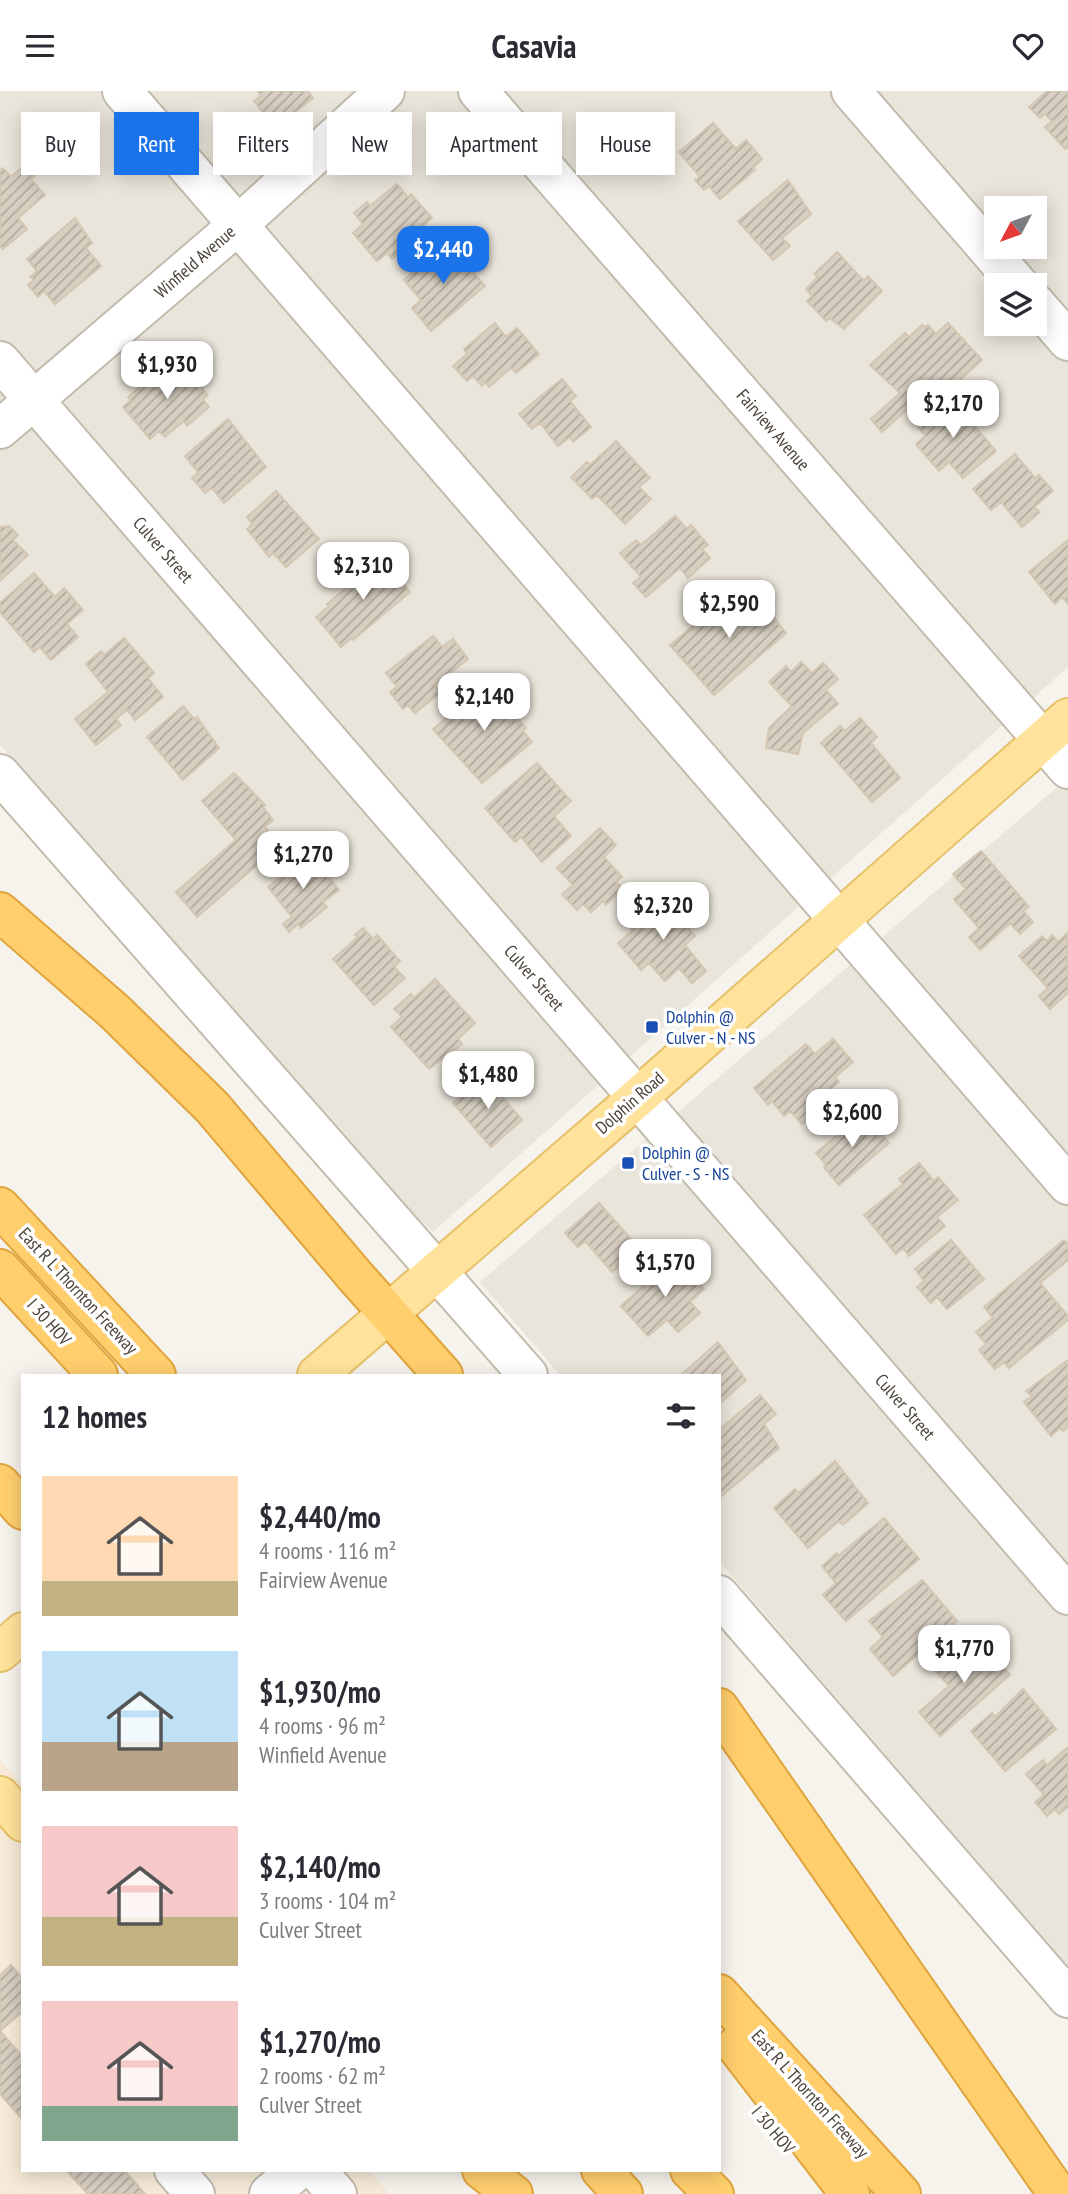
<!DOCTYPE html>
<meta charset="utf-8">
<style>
:root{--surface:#fff;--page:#f7f7f7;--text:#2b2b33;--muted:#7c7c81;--accent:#1a73e8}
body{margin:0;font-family:"PT Sans Narrow",sans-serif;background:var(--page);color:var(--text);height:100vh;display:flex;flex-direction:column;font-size:26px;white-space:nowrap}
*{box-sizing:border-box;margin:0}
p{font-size:23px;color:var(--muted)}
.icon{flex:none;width:38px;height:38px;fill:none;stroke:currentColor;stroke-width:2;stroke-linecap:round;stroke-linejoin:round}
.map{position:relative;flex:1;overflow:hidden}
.details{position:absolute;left:21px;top:1283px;width:700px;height:798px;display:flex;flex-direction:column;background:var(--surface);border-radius:0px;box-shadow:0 4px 18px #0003}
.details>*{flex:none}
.guide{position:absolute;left:21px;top:21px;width:700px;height:63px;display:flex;gap:14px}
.needle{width:46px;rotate:229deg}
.buttons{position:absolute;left:984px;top:105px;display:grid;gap:14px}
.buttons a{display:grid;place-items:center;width:63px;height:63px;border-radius:0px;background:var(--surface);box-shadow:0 4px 18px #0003;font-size:35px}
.price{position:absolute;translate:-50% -60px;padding:0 16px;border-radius:14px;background:#fff;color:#222;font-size:23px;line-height:46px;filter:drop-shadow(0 2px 4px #0008)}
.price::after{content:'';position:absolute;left:50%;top:42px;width:21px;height:16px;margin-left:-10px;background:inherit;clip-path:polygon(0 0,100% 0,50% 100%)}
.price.active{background:var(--accent);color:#fff}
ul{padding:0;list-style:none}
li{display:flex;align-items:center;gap:21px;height:175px;padding:0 21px}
li span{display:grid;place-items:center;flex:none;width:196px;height:140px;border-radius:0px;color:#555}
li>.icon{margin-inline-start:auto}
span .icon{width:84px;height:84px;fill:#fffc;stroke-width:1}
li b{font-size:30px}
h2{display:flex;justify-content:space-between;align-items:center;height:84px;padding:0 21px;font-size:30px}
.pill{padding:0 24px;border-radius:0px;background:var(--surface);box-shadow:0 4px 18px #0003;font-size:24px;line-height:63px}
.pill.active{background:var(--accent);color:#fff}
header{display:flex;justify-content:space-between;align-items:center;height:91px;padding:0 21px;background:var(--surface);font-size:32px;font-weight:800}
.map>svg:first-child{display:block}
.residential{fill:#eae5da;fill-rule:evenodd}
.commercial{fill:#f7ead8}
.building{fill:url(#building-hatch);stroke:#d3c7b4;stroke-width:2}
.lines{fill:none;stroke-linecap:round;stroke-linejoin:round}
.minor-casing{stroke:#c2bbae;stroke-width:42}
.major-casing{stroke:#e6c16a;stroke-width:42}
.highway-casing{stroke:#e0a43c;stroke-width:42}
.minor{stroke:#fff;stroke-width:38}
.major{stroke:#ffe39c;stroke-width:38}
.highway{stroke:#ffcf6e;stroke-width:38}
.transit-dot{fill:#1a4fb4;stroke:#fff;stroke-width:2.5}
.labels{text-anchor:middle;stroke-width:7;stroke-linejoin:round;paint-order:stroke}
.street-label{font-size:18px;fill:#4b4439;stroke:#fff}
.transit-label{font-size:18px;fill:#164399;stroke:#fff;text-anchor:start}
</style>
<header><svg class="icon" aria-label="menu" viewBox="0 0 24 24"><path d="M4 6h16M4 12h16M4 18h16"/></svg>Casavia<svg class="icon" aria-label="heart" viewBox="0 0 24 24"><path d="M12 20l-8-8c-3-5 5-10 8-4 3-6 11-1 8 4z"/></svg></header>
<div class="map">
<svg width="1068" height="2103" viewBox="0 0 1068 2103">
<defs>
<pattern id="building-hatch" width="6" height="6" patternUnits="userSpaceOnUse" patternTransform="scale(1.75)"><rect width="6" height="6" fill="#d8cfc1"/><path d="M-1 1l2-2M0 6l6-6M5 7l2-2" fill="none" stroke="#b1aa9e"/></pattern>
</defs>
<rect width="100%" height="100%" fill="#f6f3ec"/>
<path class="residential" d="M 0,0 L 1068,0 L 1068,576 L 433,1141 L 397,1107 L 0,654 ZM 996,117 L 1034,117 L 1034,156 L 996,156 ZM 996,194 L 1034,194 L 1034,233 L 996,233 Z
M 1068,687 L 1068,1876 L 719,1470 L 719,1284 L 560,1284 L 480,1191 Z"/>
<path class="commercial" d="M 0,1669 L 23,1694 L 23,2079 L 368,2079 L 390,2103 L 0,2103 Z"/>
<path class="building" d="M 258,0 L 308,0 L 313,7 L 285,29 L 281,24 L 271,32 L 254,10 L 261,5 Z
M 1047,0 L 1068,0 L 1068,56 L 1065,58 L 1045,36 L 1052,30 L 1045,23 L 1040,27 L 1029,16 Z
M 713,32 L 736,58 L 746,49 L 762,68 L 753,77 L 755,79 L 720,108 L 709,95 L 704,99 L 695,89 L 700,86 L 679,61 Z
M 39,62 L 49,73 L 31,88 L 45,104 L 18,127 L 27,138 L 3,158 L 0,155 L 0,79 L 3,77 L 11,86 Z
M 788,89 L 811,123 L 782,147 L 790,155 L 773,169 L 738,130 Z
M 397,93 L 408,106 L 411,103 L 432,127 L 417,140 L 419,144 L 392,168 L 387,162 L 377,170 L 353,142 L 363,133 L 354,122 L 367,111 L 370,115 Z
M 75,127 L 92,152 L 86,157 L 101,175 L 55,213 L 44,200 L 38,206 L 28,194 L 34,189 L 30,186 L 37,180 L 27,168 Z
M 448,152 L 485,195 L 431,240 L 412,217 L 421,209 L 404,189 Z
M 837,161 L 864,190 L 868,185 L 882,200 L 844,238 L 829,227 L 826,230 L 807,210 L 812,205 L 806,198 L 818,186 L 814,183 Z
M 495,232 L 506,246 L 517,237 L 539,263 L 516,282 L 511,277 L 489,296 L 486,291 L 482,295 L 473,285 L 467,290 L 453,275 L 467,263 L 464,258 Z
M 948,232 L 982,269 L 939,308 L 930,298 L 882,341 L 871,328 L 900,302 L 870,274 L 905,242 L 909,246 L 922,234 L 925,237 L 928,234 L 936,243 Z
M 176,266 L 208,304 L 203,308 L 209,316 L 187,335 L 184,330 L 165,346 L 159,340 L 150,348 L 123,316 L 131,309 L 128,306 Z
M 562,288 L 576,305 L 570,310 L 591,336 L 573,351 L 570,346 L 558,355 L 540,332 L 532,338 L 519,323 Z
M 951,307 L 996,360 L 963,387 L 949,371 L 939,380 L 916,353 L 925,345 L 917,335 Z
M 228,328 L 266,376 L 224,412 L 212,397 L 205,402 L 192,387 L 198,381 L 185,365 Z
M 616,350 L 650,387 L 639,396 L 651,408 L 625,433 L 597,404 L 592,408 L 571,386 L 587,371 L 590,374 Z
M 1015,363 L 1035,387 L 1039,384 L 1053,400 L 1034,416 L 1040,421 L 1022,436 L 1001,411 L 991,419 L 973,398 Z
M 276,400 L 319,448 L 286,476 L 273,462 L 269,466 L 247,438 L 252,433 L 247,426 Z
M 675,425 L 687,438 L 691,434 L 708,454 L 702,458 L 710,467 L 688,487 L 680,477 L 646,506 L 633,492 L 641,486 L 620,462 L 636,449 L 641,454 Z
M 9,435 L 18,444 L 13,449 L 28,464 L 0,490 L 0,436 Z
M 1068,449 L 1068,513 L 1062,506 L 1055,513 L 1029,481 Z
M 386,463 L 396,474 L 391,478 L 410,501 L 353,549 L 351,547 L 341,556 L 316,526 L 329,515 L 327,513 Z
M 34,482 L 55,506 L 64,497 L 83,519 L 67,533 L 78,546 L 51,569 L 40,556 L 34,561 L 0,521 L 0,512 Z
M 749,495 L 786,542 L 714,604 L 670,554 L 702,527 L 706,531 Z
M 433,545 L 442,556 L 453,548 L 468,568 L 435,594 L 441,601 L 415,622 L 408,614 L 403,618 L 390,601 L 397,596 L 386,582 Z
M 124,547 L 154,582 L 148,587 L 163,606 L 135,629 L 127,619 L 116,628 L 121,634 L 96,654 L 75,628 L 108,601 L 86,573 L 101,560 L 104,564 Z
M 801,571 L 812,582 L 823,572 L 838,588 L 826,599 L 838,613 L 803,642 L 798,663 L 766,657 L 769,637 L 792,615 L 769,591 L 786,575 L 791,581 Z
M 488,592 L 526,637 L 523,640 L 532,651 L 482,692 L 433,638 Z
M 183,615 L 194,628 L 197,626 L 219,657 L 183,689 L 147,646 Z
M 860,627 L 877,646 L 871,652 L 900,687 L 872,711 L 821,652 L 840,635 L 845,640 Z
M 537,672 L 571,710 L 554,725 L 571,745 L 542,771 L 521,746 L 515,751 L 485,717 Z
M 234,682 L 265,714 L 263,716 L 273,729 L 265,736 L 280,754 L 197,826 L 176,801 L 236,749 L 202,710 Z
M 600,737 L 616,754 L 604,766 L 622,786 L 616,791 L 623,798 L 606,814 L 603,810 L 591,821 L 583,813 L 577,819 L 562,803 L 573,794 L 557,777 Z
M 981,760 L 1029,816 L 1023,820 L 1033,831 L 1020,843 L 1010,832 L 980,859 L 969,846 L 979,837 L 954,808 L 966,798 L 953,783 Z
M 311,764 L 339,799 L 323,811 L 327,816 L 301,837 L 298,833 L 289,841 L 283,833 L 292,826 L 268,796 L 282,785 L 278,780 L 292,768 L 298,775 Z
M 668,802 L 687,824 L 681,829 L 695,845 L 685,854 L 706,880 L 692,892 L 679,877 L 665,890 L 649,872 L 641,879 L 618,852 L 633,839 L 630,836 Z
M 363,837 L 373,848 L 377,844 L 400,870 L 394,876 L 405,887 L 374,914 L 333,868 L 358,846 L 355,844 Z
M 1067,842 L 1068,902 L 1050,918 L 1039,905 L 1048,897 L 1019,865 L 1042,845 L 1047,850 L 1052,844 L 1058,851 Z
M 435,888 L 475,932 L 458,948 L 462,953 L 429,978 L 391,936 L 402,926 L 394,918 L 411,903 L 414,907 Z
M 833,948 L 853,971 L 835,986 L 839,991 L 823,1005 L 825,1007 L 812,1018 L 815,1022 L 802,1033 L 790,1020 L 784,1025 L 772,1010 L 768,1014 L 754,997 L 806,953 L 815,963 Z
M 485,985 L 522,1029 L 491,1056 L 453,1012 Z
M 864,1022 L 889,1052 L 839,1094 L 824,1076 L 826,1074 L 816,1062 Z
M 919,1072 L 934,1090 L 938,1086 L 958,1109 L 937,1126 L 945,1135 L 909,1165 L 903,1157 L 896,1163 L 864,1124 L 903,1093 L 899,1088 Z
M 599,1112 L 639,1157 L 612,1181 L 585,1150 L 578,1156 L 565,1142 Z
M 951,1149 L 984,1188 L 947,1218 L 937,1206 L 931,1212 L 917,1196 L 924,1190 L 915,1178 Z
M 1064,1149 L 1068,1153 L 1068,1169 L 1040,1192 L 1068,1225 L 1068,1229 L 1009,1277 L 1004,1271 L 995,1278 L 979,1259 L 986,1253 L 976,1241 L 993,1227 L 984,1216 Z
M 676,1166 L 704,1198 L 690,1211 L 700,1222 L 678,1241 L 667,1229 L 648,1245 L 621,1215 Z
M 718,1251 L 746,1289 L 719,1313 L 719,1284 L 681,1284 Z
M 1068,1269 L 1068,1336 L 1063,1340 L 1060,1337 L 1051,1345 L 1024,1311 L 1032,1305 L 1026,1300 Z
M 760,1304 L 776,1323 L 764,1333 L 779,1357 L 719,1407 L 719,1339 Z
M 835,1370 L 868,1412 L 843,1434 L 839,1430 L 808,1457 L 774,1417 L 795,1398 L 799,1402 Z
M 884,1427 L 919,1468 L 846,1530 L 823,1504 L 836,1492 L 822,1475 L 837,1462 L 838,1465 Z
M 922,1489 L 957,1530 L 893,1585 L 870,1558 L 883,1546 L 869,1530 Z
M 978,1547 L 1010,1584 L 940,1645 L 919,1621 L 949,1595 L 934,1578 L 949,1565 L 953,1569 Z
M 1023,1598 L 1056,1638 L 1005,1680 L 971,1640 L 992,1622 L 995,1626 Z
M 1068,1656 L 1068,1716 L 1059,1723 L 1055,1718 L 1047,1725 L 1035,1711 L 1044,1704 L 1026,1683 L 1043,1669 L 1047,1674 Z
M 11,1874 L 23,1888 L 23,1920 L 0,1940 L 23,1966 L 23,2029 L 0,2003 L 0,1884 Z
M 66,2079 L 124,2079 L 145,2103 L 88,2103 Z"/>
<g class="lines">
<g class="minor-casing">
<path id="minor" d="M 122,0 L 1068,1094
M 478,0 L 1068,678
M 851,0 L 1019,194
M 1034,211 L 1068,250
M 0,270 L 1068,1504
M 0,338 L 238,134 L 385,0
M 0,683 L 528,1284
M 719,1504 L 1068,1907
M 174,2079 L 195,2103
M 316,2079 L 337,2103
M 269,2103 L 298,2079"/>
</g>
<g class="major-casing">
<path id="major" d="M 317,1284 L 636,1008 L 1068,627
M 0,1561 L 23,1541
M 0,1705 L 23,1731"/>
</g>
<g class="highway-casing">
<path id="highway" d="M 0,821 L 115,921 L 212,1016 L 355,1185 L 443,1284
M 0,1116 L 156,1284
M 0,1178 L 98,1284
M 0,1393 L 23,1419
M 719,1617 L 1058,2103
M 719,1903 L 901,2103
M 736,1955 L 850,2103
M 482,2079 L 513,2103
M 601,2079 L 623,2103
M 690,2079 L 714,2103"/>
</g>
<use href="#minor" class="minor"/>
<use href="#major" class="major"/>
<use href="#highway" class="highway"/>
</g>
<g class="transit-dot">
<rect x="645" y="929" width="14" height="14" rx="3.5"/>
<rect x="621" y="1065" width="14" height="14" rx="3.5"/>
</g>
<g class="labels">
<g class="street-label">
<text transform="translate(195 171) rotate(-41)" y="6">Winfield Avenue</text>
<text transform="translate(773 339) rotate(49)" y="6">Fairview Avenue</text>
<text transform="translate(163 459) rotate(49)" y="6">Culver Street</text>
<text transform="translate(534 887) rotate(49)" y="6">Culver Street</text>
<text transform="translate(630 1012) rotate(-41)" y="6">Dolphin Road</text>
<text transform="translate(78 1200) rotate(47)" y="6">East R L Thornton Freeway</text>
<text transform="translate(49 1231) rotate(48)" y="6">I 30 HOV</text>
<text transform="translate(905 1316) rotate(49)" y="6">Culver Street</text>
<text transform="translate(810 2003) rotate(48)" y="6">East R L Thornton Freeway</text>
<text transform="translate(773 2039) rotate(50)" y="6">I 30 HOV</text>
</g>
<g class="transit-label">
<text x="666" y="932">Dolphin @<tspan x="666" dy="21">Culver - N - NS</tspan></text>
<text x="642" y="1068">Dolphin @<tspan x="642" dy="21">Culver - S - NS</tspan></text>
</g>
</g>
</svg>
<div class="buttons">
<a><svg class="needle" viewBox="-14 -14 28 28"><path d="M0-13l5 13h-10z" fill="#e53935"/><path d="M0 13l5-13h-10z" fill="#7c7c81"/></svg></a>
<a><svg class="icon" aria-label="layers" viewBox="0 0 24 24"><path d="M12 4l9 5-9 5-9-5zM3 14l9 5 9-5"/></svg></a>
</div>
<b class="price active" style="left:443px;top:195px">$2,440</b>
<b class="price" style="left:167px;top:310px">$1,930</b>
<b class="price" style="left:953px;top:349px">$2,170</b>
<b class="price" style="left:363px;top:511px">$2,310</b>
<b class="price" style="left:729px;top:549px">$2,590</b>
<b class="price" style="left:484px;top:642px">$2,140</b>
<b class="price" style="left:303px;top:800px">$1,270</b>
<b class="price" style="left:663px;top:851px">$2,320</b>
<b class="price" style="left:488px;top:1020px">$1,480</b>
<b class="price" style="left:852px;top:1058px">$2,600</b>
<b class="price" style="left:665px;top:1208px">$1,570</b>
<b class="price" style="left:964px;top:1594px">$1,770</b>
<div class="guide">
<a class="pill">Buy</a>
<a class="pill active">Rent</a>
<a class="pill">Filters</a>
<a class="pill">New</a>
<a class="pill">Apartment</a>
<a class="pill">House</a>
</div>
<section class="details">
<h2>12 homes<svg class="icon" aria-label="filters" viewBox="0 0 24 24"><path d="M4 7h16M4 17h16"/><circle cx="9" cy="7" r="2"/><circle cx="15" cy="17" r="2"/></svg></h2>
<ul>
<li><span style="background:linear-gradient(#ffd9b3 75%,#c2b280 0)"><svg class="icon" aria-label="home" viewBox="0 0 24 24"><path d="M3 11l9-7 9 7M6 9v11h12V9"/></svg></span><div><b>$2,440/mo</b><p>4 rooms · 116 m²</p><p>Fairview Avenue</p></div></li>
<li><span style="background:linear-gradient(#bfe0f5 65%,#b9a48a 0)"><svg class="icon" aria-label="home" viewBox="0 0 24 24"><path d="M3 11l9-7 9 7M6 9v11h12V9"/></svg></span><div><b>$1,930/mo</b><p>4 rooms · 96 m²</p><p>Winfield Avenue</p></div></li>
<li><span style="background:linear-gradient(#f6c9c9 65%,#c2b280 0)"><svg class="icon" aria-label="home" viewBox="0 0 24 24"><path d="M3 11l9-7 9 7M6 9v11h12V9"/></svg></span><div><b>$2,140/mo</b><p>3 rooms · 104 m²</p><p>Culver Street</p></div></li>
<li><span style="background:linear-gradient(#f6c9c9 75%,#7fa58c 0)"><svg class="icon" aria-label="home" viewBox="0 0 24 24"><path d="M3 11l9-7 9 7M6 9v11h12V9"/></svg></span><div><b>$1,270/mo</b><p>2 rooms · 62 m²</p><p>Culver Street</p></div></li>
</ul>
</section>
</div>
